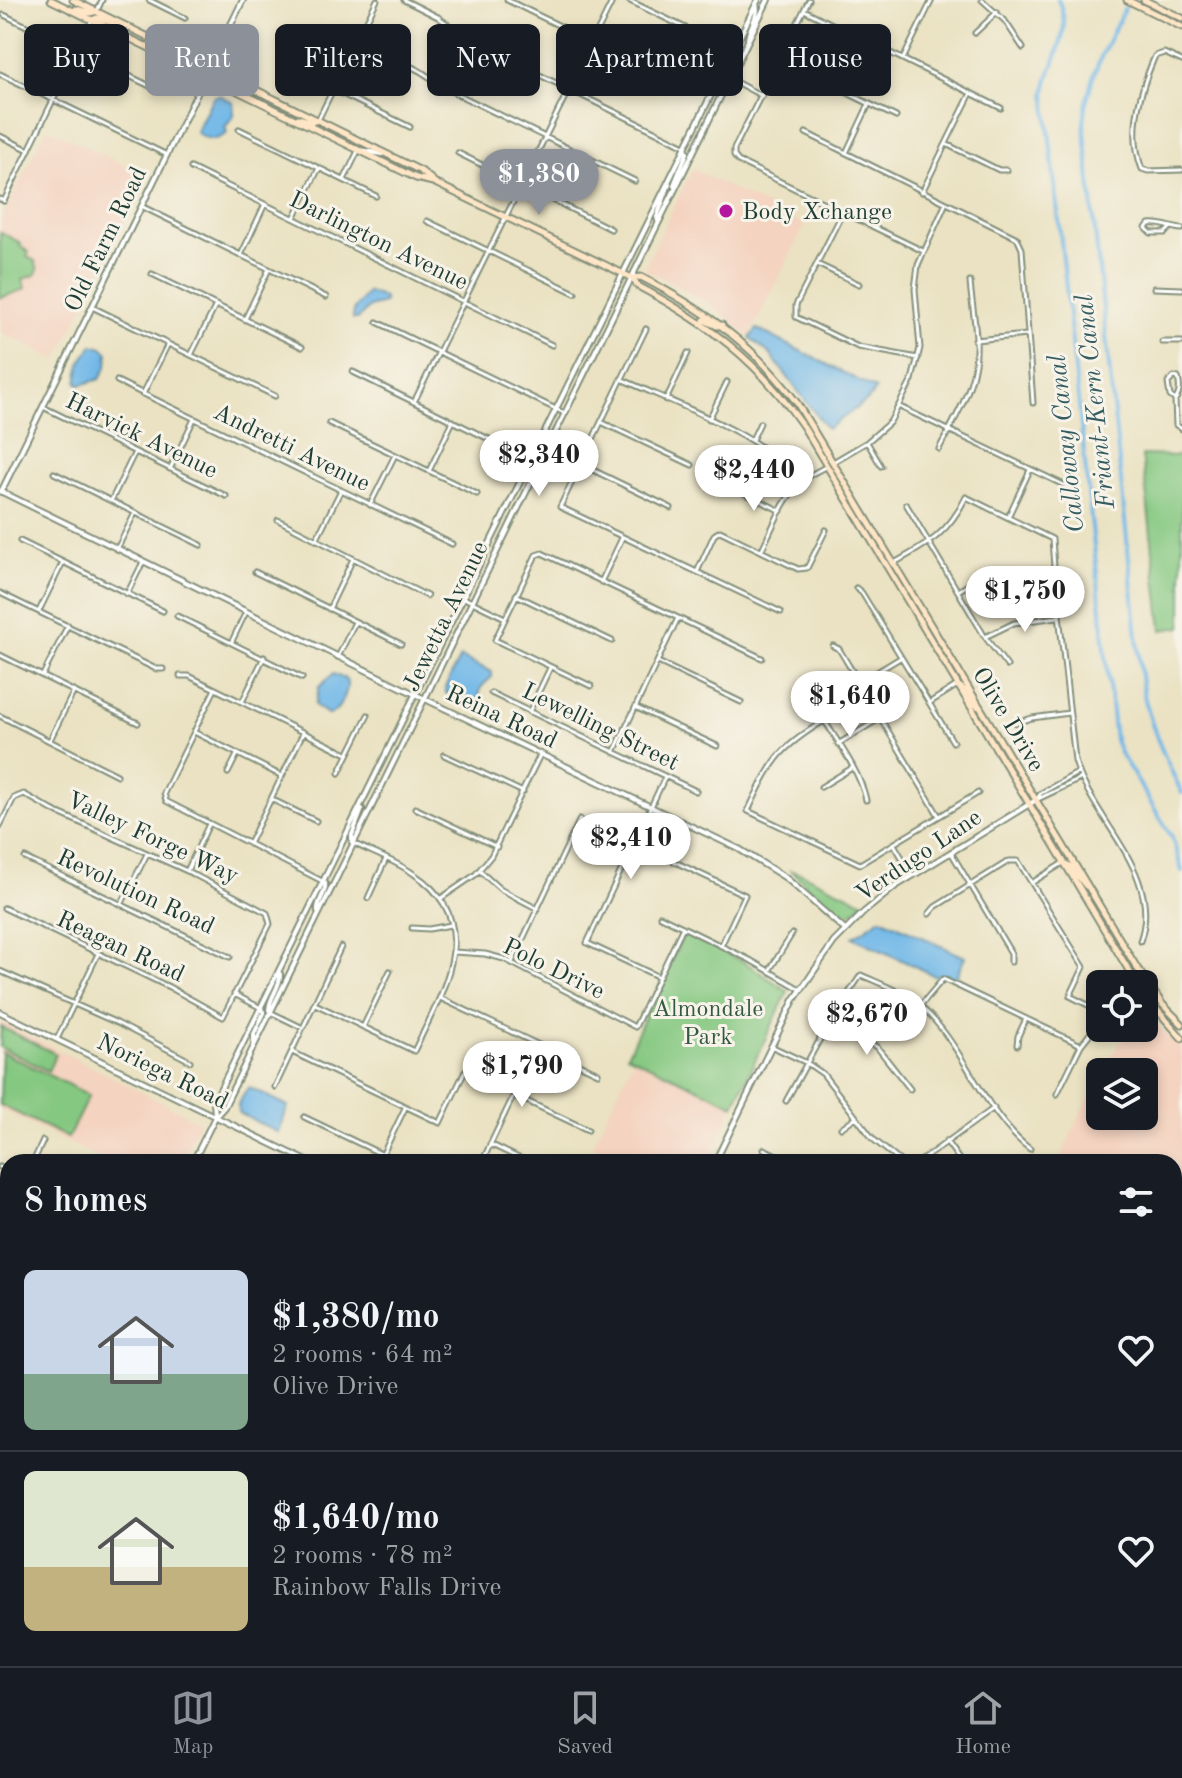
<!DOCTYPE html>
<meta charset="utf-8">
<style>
:root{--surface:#171b24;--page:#242831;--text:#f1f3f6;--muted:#9ea1a6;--line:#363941;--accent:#8c9099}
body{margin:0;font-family:"Old Standard TT",serif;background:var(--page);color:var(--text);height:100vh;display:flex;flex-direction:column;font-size:30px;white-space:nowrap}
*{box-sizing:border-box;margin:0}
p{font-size:26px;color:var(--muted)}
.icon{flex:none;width:44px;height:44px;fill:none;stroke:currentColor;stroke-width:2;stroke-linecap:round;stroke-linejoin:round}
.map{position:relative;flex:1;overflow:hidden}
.drawer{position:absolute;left:0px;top:1154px;width:1182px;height:512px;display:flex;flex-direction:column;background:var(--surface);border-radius:24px 24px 0 0;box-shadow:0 4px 12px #0003}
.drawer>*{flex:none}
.hud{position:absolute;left:24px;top:24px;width:1134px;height:72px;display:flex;gap:16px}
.controls{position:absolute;left:1086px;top:970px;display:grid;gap:16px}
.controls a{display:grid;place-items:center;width:72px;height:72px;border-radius:12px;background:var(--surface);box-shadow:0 4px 12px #0003;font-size:40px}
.price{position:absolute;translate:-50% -68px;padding:0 18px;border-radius:28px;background:#fff;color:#222;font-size:26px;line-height:52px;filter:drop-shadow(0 2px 4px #0008)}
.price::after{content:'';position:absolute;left:50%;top:48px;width:24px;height:18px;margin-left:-12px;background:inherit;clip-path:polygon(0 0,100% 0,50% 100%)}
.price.selected{background:var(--accent);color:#fff}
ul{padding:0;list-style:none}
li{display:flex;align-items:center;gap:24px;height:200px;padding:0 24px}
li+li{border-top:2px solid var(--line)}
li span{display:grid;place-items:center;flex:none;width:224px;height:160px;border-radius:12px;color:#555}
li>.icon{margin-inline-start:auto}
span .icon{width:96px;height:96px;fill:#fffc;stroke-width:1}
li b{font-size:34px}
h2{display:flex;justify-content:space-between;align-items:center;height:96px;padding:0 24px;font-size:34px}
.tag{padding:0 28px;border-radius:12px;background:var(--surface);box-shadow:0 4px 12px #0003;font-size:28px;line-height:72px}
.tag.selected{background:var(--accent);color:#fff}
.menu{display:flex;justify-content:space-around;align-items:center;height:112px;border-top:2px solid var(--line);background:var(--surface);font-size:22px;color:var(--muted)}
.menu a{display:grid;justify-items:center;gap:4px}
.menu .selected{color:var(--accent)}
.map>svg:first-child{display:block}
.built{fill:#f4d3c0}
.green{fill:#85c881;stroke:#52825a;stroke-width:2}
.water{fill:#71b8e8;stroke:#487a8e;stroke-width:2}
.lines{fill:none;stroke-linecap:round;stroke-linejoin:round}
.canal{stroke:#71b8e8;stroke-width:4}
.minor-casing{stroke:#84907b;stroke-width:7}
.tertiary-casing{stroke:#84907b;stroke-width:8}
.secondary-casing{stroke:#84907b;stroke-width:9}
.minor{stroke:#fff;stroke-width:3}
.tertiary{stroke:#fff;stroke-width:4}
.secondary{stroke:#fee5c5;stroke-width:5}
.poi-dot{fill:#b5179e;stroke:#f7f3e8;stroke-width:3}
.labels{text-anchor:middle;stroke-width:6;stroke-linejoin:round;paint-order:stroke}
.poi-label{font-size:24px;fill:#1f3d34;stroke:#f7f3e8;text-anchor:start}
.street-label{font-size:24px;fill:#1f3d34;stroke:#f7f3e8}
.park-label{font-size:24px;fill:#335943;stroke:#f7f3e8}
.water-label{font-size:26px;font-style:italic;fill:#345c61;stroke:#f7f3e8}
</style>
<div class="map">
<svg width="1182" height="1666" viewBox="0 0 1182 1666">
<rect width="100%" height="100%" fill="#f7f3e8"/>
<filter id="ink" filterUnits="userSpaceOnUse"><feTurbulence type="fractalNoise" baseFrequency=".0125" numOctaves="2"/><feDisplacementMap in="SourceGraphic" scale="16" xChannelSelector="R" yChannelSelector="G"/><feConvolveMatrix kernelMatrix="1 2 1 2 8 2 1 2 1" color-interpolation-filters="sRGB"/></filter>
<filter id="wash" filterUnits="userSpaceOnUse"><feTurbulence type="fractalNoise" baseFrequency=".006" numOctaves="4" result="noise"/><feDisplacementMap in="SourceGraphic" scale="32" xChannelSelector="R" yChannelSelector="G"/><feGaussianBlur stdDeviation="1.8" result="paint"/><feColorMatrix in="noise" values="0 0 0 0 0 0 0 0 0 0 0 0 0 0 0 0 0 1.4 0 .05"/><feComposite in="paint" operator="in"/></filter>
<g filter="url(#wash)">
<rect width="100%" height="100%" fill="#eae2c2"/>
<path class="built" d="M 47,128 L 147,176 L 57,360 L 0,331 L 0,222 Z
M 692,169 L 805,225 L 749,337 L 707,302 L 655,274 L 646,272 L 645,267 Z
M 1150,1017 L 1182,1049 L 1182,1253 L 1174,1250 L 1174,1162 L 1058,1162 L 1100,1074 L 1100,1116 L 1144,1116 L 1144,1072 L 1101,1072 L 1119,1044 L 1138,1028 L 1144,1028 L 1144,1023 Z
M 1,1021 L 200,1122 L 180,1162 L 108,1162 L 0,1109 Z
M 634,1058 L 734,1105 L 706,1162 L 616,1162 L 617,1158 L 592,1146 Z
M 298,1658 L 463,1658 L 459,1666 L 303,1666 L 295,1662 Z"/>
<path class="green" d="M 0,232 L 21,243 L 20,246 L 29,252 L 27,257 L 35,261 L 38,270 L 35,275 L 23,279 L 25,289 L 0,298 Z
M 1142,455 L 1182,456 L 1182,627 L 1162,630 Z
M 791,871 L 801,873 L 864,902 L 852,913 L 838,913 Z
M 684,934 L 744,962 L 788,991 L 734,1105 L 627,1055 Z
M 1,1027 L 56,1054 L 48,1071 L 0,1047 Z
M 2,1052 L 89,1095 L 68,1138 L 0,1105 Z
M 1182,1304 L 1182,1379 L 1174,1389 L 1174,1321 Z
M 1010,1658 L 1141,1658 L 1139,1666 L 1006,1666 Z"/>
<path class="water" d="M 219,95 L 233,102 L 234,116 L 225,127 L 227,133 C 216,142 207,140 196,132 L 213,97 Z
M 368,292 L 384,298 L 384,303 L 369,307 L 358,319 L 353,319 L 354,310 Z
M 757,329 L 876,389 L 868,400 L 827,429 L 770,354 L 750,338 Z
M 93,345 L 103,348 L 108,353 L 107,366 L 100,379 L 80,385 L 77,382 L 81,362 Z
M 460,657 L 492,672 L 492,677 C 473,693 483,688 478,706 L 446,693 L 445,688 Z
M 333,674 L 346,679 C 350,690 340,710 329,715 L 315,705 L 319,687 Z
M 881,918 L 965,957 L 955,979 L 946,974 L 935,976 L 853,937 Z
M 250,1088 L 288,1106 L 279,1133 L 239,1113 L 238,1104 L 247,1089 Z"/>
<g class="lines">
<path class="canal" d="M 1058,0 C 1075,34 1049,60 1045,93 L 1115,740 L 1120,753 L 1172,837 L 1182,871
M 1125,8 C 1105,48 1087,78 1084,123 L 1142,685 C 1149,724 1164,757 1182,793"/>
</g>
</g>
<g filter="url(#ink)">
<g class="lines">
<g class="minor-casing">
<path id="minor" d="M 149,0 L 185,18
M 404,0 L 438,17 L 457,31
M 507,0 L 680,85
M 628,0 L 704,37
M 809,0 L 734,149 L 734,156 L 738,161 L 923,251
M 982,0 L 1005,21 L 1023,48
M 804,10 L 1001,108
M 97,11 L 102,0
M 4,15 L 156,89
M 975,33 L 997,12
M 358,40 L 420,71 L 451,91 L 635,181
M 903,59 L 932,0
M 781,60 L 896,117
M 1182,61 L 1164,53 L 1155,56 C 1140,90 1128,133 1142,169 L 1148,171 L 1182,170
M 513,62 L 685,146
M 0,74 L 167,155
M 730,79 L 762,96
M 334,90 L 410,127
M 318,120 L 377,0
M 239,129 L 376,196
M 806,133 L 1017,238 L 1022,249 L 1033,403
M 0,136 L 29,150
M 946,144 L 999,170 L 1007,170
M 458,153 L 611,229
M 846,153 L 869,104
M 191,168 L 552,345
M 344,180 L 358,151
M 922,192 L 971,93
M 0,199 L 4,201 L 91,22
M 143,207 L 326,297
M 842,214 L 796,305 L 796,317 L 858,347 L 918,358
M 294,218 L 319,168
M 427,221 L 575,293
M 1170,228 L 1165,233 L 1151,233 L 1146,228 L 1149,224 C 1161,222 1170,228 1182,229
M 241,255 L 265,204
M 817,264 L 859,284
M 152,274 L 302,347
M 1154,288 L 1182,289
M 92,307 L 275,396
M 245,319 L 269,269
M 377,322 L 564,413
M 646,329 L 560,507 L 781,612
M 975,340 L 1027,335
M 1162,342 L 1182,342
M 191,355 L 216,305
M 353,372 L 503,446
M 621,379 C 683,407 753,431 803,480
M 117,381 L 452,544
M 143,394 L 168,344
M 666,400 L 688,353
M 1175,400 L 1170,396 L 1168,383 L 1174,377 L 1178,378 C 1180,385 1180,394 1175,400 L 1176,425 L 1182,429
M 414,402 L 613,0
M 43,407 L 226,496
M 900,407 L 1066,486
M 709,419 L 727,382
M 601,422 L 692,465
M 329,423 L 477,494
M 546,432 L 554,449 L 560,454 L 671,508
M 752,440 L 760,423
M 867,442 L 881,466
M 939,449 C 952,424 969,397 974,369 C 980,341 972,309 970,282
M 533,459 L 560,454
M 833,462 L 867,442 L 890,422 L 912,380 L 920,348 L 915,289 L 918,265 L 945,205
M 170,469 L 194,419
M 429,471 L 453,421
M 54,473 L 201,545
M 738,490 L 781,511
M 111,501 L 135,452
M 906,504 L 985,637 L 1007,666
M 370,505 L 395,455
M 1008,517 L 1030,470
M 278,520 L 427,596
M 316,540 L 341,490
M 20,541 L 163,611
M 117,549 L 135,513
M 761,551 C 773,528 783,497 803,480 C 809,475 818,471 825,467
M 894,563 C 928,544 948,534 966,497 L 1052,539 L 1054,567
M 255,572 L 401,644
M 697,572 L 714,535 L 720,531 L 798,569 L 807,568 L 826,530
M 601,582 L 622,538
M 1056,587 L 1075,761 C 1092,820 1164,874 1140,941
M 856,588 L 862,593 L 953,742
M 958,591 L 991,571
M 0,593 L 156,669 L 163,669
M 127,594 L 143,562
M 516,595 L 612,641
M 464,598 L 505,618
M 329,609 L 353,559
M 39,611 L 63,562
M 177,616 L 302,678
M 985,637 L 1014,623 L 1057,617
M 232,641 L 246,612
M 833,646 L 839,649 L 939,816
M 0,655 L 138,723
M 338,657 L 355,622
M 658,662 L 741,702
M 43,675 L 68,625
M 180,676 L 189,676 L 347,754
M 859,683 L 900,658
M 591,686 L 495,640 L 536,555 L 542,553 L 762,658
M 215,689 L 164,793 L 166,801 L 324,882
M 491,693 L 696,791
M 806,698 L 813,702 C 829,730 860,769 866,800
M 243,700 L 264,657
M 929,703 L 956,686
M 637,708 L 717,746
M 529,712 L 550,668
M 0,716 L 117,775
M 824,721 C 777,749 771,763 748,811 L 860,864 L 978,793
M 1016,723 L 1032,718 L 1069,713
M 194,732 L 282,776
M 50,740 L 74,691
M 838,744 L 879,719
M 614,752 L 678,618
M 444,755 L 523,792
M 228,773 L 237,755
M 339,773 L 368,715
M 821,787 L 852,768
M 271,799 L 316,821
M 1036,800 L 1041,793 L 1079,772
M 1036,800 L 1080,779
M 415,808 L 497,847
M 0,826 L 14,798 L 24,794 L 52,810 L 187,871 L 267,913 L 270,924 L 223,1017 L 169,987 L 4,908
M 635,843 L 745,895 L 721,946
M 249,844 L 303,733
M 894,844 L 912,875
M 952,854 L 1011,953 L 1011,962
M 25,858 L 230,957
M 187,871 L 209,824
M 480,871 L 500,889 L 536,908
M 1033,882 L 1063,863
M 368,898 L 386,859
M 440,899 L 475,875 L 491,856 L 540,755
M 122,903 L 147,854
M 929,914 L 935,907 L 1009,861 L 1018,861 L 1084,967 L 1070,996 L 1100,1011
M 660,916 L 750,960 L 800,989
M 412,928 L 429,929 L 451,925
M 454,952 L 485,954 L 504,959 L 635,1027 L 683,927
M 512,962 L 580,819
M 0,971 L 117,1023 L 190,1061
M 769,971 L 792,934
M 659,977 L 587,943 L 665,777
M 234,994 L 261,1008
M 440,998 L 598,1073
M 315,1004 L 414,1051 C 442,993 487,922 414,874 C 396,861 373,853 353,843
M 920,1006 L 943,979 L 1081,1045
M 270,1012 L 303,1028
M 831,1019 L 877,1047 L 910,1089
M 363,1027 L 390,971
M 57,1039 L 98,954
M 1017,1045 L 1018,1036 L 1026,1019
M 771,1046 L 807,1063 L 823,1074 L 873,1139 L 901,1162
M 292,1052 L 440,1123 L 465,1071
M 275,1087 L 341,947
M 1057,1094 L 1081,1045 L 1100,1021
M 514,1095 L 588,1130
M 786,1101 L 831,1019 L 861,975 C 881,984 904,992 921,1007 C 963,1043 984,1115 1030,1149
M 304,1117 L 398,1162
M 841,1128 L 856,1117
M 946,1141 L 961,1162
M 490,1144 L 527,1162
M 764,1149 L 791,1162
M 33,1162 L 43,1141
M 379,1162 L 405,1108
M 482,1162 L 537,1046
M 919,1162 L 994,1108
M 0,1167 L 8,1171
M 0,1220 L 8,1224
M 0,1274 L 8,1278
M 1174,1297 L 1177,1285
M 0,1327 L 8,1331
M 0,1379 L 8,1383
M 1174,1403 L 1182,1407
M 0,1430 L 8,1434
M 0,1504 L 8,1488
M 1174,1523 L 1182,1501
M 1174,1633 L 1182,1633
M 141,1666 L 145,1658
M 514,1666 L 517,1658
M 568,1666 L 569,1658
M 686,1666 L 686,1658
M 996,1666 L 998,1658
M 1168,1666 L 1169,1658"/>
</g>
<g class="tertiary-casing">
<path id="tertiary" d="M 748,39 C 749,27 760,15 756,4
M 729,77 L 738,44
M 359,150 L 382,154
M 674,185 L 687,153 L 685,146
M 658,221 L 657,217 L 669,184
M 0,491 L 425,699 L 739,849 L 786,878 L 845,930
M 1,492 L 243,0
M 352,842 L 352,835 L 362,809
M 318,912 C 316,901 327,894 325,883
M 269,1010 C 269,997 281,987 280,974
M 0,1012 L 309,1162
M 254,1043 L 254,1034 L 264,1013 L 261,1008
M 215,1115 L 214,1102 L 758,0
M 193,1162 L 215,1117 L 224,1107 L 768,0
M 715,1162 L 794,1000 L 834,942 L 864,912 L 896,886 L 1036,800
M 0,1553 L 8,1537
M 470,1666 L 474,1658"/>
</g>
<g class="secondary-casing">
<path id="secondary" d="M 51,0 L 416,178 L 433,182 L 632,278 L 638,286 C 707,323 758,360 803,426 L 1137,984
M 73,0 L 421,171 L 433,181
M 1127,0 L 1182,27
M 1144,0 L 1182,18
M 76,9 L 90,13 L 97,11
M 92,20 L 97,18 L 117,24
M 298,118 L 312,122 L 318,120
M 633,278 L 641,277 C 705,310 753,344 797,403 L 1137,968 L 1163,1005 L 1182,1024
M 704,320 L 717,326 L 722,325
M 957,686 C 968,688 969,703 979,707
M 1063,863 L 1070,866 L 1086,886
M 1144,995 L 1182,1038
M 1174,1287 L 1182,1271
M 1174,1307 L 1182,1290
M 0,1529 L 8,1533
M 255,1658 L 272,1666
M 273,1658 L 289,1666
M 990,1666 L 994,1658
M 999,1666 L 1003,1658"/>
</g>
<use href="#minor" class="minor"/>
<use href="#tertiary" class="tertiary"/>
<use href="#secondary" class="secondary"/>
</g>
</g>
<circle class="poi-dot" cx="726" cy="211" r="8"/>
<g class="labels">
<g class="poi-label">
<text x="742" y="219">Body Xchange</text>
</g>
<g class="street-label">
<text transform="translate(105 239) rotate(-64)" y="8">Old Farm Road</text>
<text transform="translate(379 240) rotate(26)" y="8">Darlington Avenue</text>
<text transform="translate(142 435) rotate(26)" y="8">Harvick Avenue</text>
<text transform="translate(292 447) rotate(26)" y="8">Andretti Avenue</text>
<text transform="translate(445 616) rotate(-64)" y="8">Jewetta Avenue</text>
<text transform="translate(502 716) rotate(25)" y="8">Reina Road</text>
<text transform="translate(1009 719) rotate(59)" y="8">Olive Drive</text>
<text transform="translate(601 726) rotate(26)" y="8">Lewelling Street</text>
<text transform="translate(153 837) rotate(25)" y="8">Valley Forge Way</text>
<text transform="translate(918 855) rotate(-34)" y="8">Verdugo Lane</text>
<text transform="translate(136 891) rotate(25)" y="8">Revolution Road</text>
<text transform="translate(121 946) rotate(25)" y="8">Reagan Road</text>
<text transform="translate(554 968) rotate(26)" y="8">Polo Drive</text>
<text transform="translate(163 1071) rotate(26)" y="8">Noriega Road</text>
</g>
<g class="park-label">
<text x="708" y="1016">Almondale<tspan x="708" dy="28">Park</tspan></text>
</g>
<g class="water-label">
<text transform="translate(1094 402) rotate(-96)" y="9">Friant-Kern Canal</text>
<text transform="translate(1065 444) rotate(-96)" y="9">Calloway Canal</text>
</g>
</g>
</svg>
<div class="controls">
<a><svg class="icon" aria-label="locate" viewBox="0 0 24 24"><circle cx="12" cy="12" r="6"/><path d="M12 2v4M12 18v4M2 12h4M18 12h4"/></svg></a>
<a><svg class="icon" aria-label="layers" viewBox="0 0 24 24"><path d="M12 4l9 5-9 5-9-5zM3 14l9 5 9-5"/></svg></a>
</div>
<b class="price selected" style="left:539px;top:217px">$1,380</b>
<b class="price" style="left:539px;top:498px">$2,340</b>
<b class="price" style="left:754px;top:513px">$2,440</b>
<b class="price" style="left:1025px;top:634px">$1,750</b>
<b class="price" style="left:850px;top:739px">$1,640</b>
<b class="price" style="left:631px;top:881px">$2,410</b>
<b class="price" style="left:867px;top:1057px">$2,670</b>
<b class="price" style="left:522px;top:1109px">$1,790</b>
<div class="hud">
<a class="tag">Buy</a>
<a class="tag selected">Rent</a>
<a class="tag">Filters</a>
<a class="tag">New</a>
<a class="tag">Apartment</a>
<a class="tag">House</a>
</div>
<section class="drawer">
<h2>8 homes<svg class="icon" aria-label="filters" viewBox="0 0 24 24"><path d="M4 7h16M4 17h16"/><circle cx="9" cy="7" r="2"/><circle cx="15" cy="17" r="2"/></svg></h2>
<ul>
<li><span style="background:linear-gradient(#c9d6e8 65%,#7fa58c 0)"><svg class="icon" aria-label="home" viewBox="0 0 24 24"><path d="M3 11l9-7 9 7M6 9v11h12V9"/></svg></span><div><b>$1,380/mo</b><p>2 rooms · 64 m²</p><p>Olive Drive</p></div><svg class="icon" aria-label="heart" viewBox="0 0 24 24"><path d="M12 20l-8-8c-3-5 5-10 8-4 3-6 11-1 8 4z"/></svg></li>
<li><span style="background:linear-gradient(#dfe7d0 60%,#c2b280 0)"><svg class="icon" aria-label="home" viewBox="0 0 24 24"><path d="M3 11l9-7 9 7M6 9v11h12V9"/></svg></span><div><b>$1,640/mo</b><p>2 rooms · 78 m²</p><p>Rainbow Falls Drive</p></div><svg class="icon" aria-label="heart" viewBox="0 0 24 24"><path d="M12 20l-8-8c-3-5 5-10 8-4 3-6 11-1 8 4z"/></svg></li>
</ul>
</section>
</div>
<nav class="menu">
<a class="selected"><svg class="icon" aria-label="map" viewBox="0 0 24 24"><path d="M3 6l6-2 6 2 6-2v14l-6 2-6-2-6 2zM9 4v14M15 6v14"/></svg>Map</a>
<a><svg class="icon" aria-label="saved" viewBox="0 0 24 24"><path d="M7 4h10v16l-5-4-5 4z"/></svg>Saved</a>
<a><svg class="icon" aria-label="home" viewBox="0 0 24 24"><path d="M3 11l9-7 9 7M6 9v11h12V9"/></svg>Home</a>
</nav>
